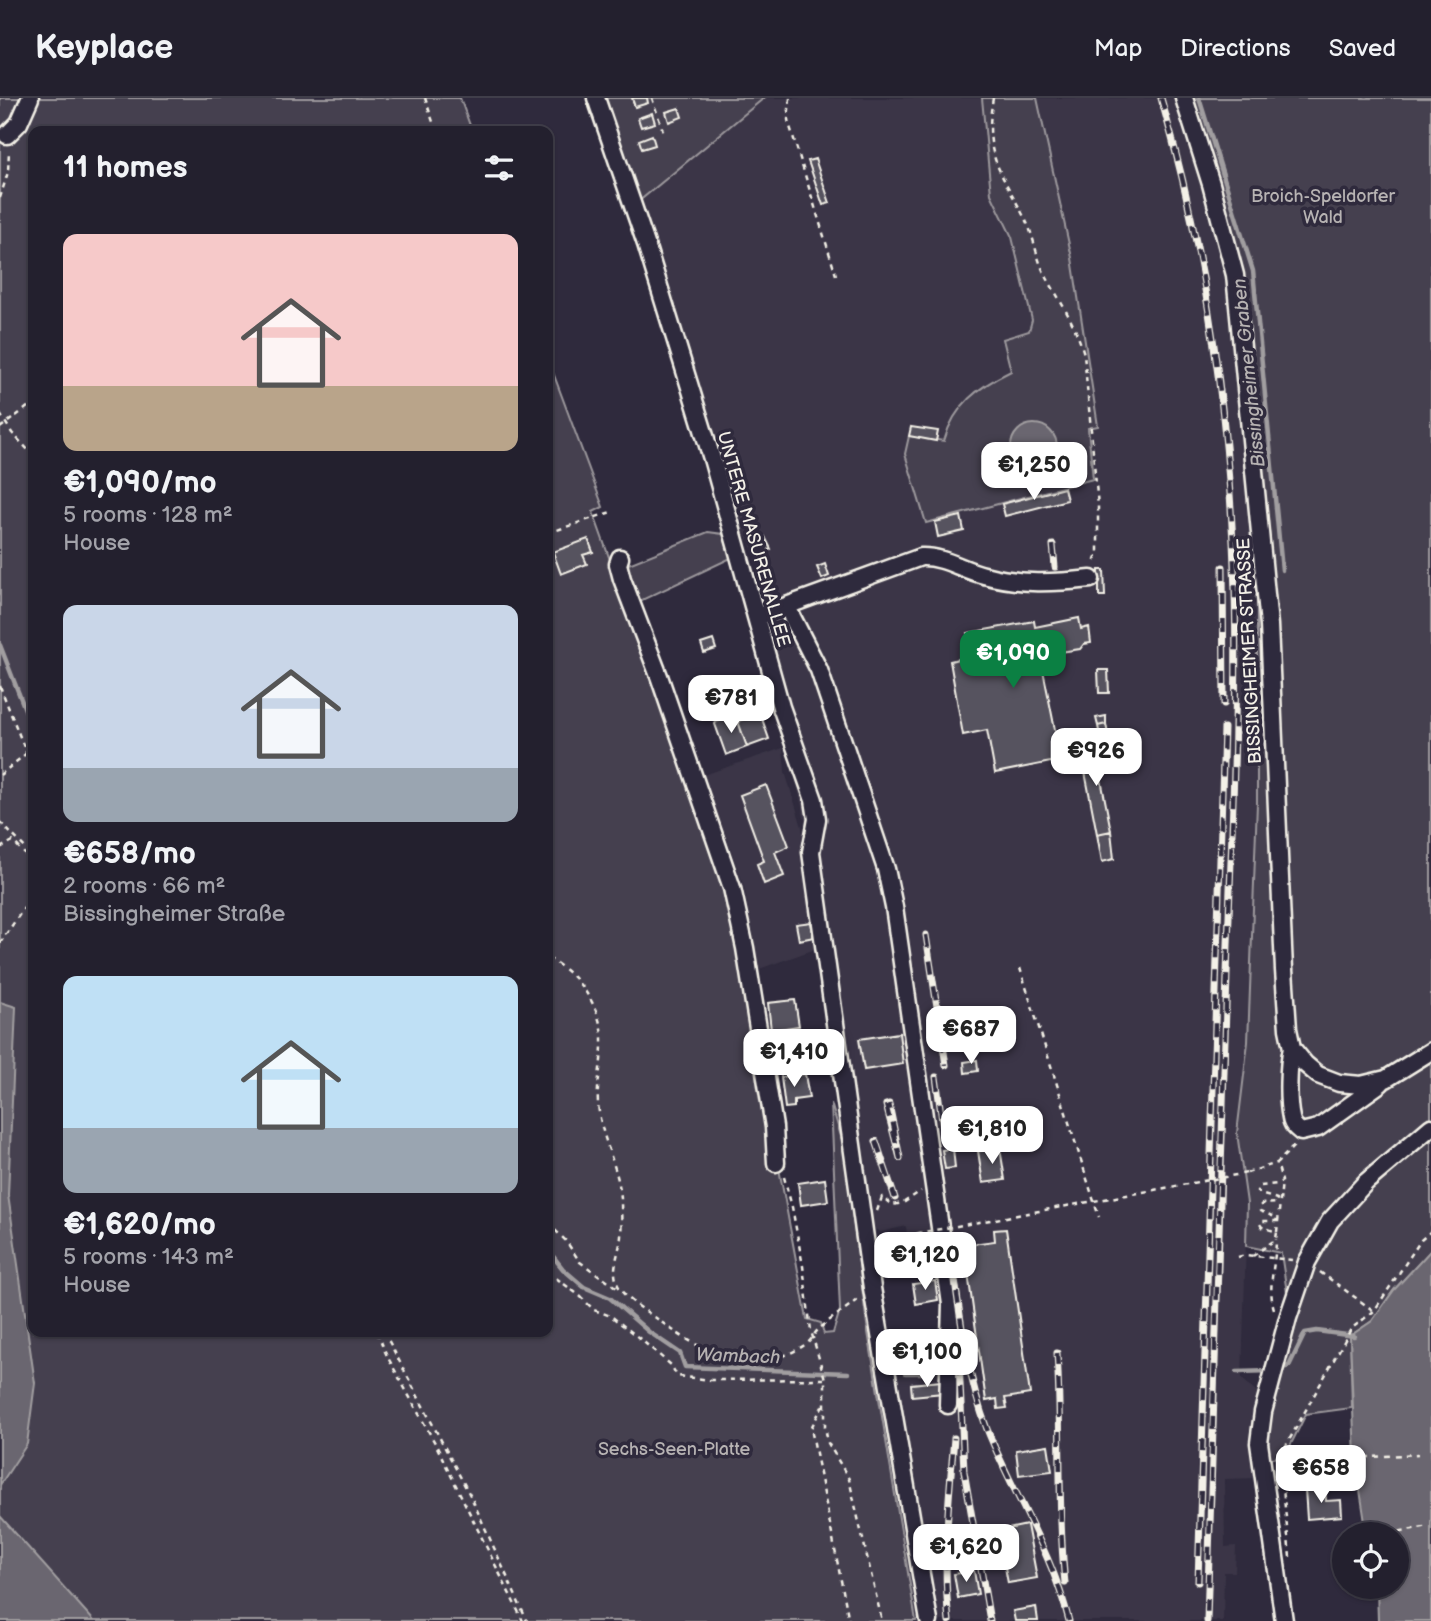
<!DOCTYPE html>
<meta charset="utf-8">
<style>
:root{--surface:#23202e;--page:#2b2836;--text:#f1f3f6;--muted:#a3a3aa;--line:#403e4a;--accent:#0b8043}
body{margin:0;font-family:"Balsamiq Sans",sans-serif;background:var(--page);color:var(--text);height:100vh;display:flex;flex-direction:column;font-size:26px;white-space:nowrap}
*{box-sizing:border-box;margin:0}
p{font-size:23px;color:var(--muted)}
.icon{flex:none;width:38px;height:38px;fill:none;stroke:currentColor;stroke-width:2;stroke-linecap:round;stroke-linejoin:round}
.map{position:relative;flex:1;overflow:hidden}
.drawer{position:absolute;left:28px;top:28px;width:525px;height:1211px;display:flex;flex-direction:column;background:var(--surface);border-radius:14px;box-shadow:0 2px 5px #0004,0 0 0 2px var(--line)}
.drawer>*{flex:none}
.fabs{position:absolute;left:1332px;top:1424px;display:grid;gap:14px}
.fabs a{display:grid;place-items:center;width:77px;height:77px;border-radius:50%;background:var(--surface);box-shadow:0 2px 5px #0004,0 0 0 2px var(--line);font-size:35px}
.price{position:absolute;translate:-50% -60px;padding:0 16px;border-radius:14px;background:#fff;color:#222;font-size:23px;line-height:46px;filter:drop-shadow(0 2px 4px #0008)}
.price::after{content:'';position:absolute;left:50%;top:42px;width:21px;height:16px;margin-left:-10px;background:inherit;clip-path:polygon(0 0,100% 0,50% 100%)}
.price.selected{background:var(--accent);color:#fff}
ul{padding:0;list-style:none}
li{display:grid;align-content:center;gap:14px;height:371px;padding:0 35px}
li span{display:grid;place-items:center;height:217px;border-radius:14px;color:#555}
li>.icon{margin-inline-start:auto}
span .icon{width:126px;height:126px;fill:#fffc;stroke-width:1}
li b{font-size:30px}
h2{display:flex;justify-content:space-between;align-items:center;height:84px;padding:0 35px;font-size:30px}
header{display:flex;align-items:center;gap:42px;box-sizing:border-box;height:98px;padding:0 35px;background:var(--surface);border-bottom:2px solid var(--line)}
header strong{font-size:33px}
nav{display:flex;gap:38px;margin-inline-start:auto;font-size:24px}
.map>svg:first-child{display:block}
.built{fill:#3b3647;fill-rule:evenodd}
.green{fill:#454050;stroke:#9c989c;stroke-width:2}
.water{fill:#6a6670;stroke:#a19ea0;stroke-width:2}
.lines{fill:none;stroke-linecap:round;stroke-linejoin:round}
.stream{stroke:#a19ea0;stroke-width:4.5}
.building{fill:#56525f;stroke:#f4f1e8;stroke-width:2}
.minor-casing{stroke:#f4f1e8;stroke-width:21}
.path{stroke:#f4f1e8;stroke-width:2.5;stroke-dasharray:5 5;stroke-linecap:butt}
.minor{stroke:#2f2a3d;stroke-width:16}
.rail-casing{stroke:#f4f1e8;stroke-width:7}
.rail{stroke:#2f2a3d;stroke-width:4.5;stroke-dasharray:13;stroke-linecap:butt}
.path-bridge{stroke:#f4f1e8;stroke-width:2.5;stroke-dasharray:5 5;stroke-linecap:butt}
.labels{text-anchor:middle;stroke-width:7;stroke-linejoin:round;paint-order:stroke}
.park-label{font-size:18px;fill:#b7b3b3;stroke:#2f2a3d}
.street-label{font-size:18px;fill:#f4f1e8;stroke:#2f2a3d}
.water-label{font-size:19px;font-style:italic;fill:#b6b2b2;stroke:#2f2a3d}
</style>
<header>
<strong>Keyplace</strong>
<nav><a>Map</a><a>Directions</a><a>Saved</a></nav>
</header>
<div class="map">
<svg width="1431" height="1523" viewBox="0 0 1431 1523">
<rect width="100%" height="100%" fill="#2f2a3d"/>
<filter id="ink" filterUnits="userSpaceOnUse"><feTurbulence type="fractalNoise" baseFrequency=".0143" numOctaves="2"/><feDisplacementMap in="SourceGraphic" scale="14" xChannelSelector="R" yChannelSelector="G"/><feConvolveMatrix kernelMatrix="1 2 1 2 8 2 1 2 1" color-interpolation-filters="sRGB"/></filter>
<g filter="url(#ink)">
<path class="built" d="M 764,0 L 1176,0 L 1229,175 L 1257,453 L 1257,705 L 1248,944 L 1237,1035 L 1247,1105 L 1242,1281 L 1257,1294 L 1251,1337 L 1256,1380 L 1224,1381 L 1225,1449 L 1236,1448 L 1235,1474 L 1224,1474 L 1223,1523 L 936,1523 L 891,1269 L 945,1262 L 937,1145 L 908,1149 L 906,1128 L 881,1134 L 870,1129 L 827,823 L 738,421 L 638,104 ZM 740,426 L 787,522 L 766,531 Z
M 783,650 L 785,674 L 802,729 L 821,849 L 759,871 L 744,789 L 704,677 Z"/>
<path class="green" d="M 0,0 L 460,0 L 472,33 L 33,33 L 33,1234 L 548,1234 L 548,261 L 603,409 L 593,414 L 727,791 L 807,1221 L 821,1225 L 824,1236 L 833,1235 L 840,1212 L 831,1005 L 843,1045 L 868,1234 L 916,1523 L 0,1523 Z
M 604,0 L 764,0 L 638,104 Z
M 982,0 L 1037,0 L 1072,160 L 1098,328 L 1088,330 L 1093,381 L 926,425 L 905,356 L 909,338 L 944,343 C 954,307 978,289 1011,273 L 1003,241 L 1029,233 L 1032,222 L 1012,139 L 991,96 Z
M 1179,0 L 1431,0 L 1431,1152 L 1394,1192 L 1372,1223 L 1350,1238 L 1352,1310 L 1306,1316 L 1285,1358 L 1265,1361 L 1266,1330 L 1288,1201 L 1281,1155 L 1246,1148 L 1247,1105 L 1237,1035 L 1248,944 L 1257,705 L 1257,452 L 1229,175 Z
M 708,434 L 723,436 L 731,460 L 640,503 L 626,467 Z"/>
<path class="water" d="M1011 349a23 23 0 1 1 46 0a23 23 0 1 1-46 0Z
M 0,904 L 16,909 L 8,1097 L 35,1285 L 27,1346 L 0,1387 Z
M 1431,1152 L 1431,1523 L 1378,1523 L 1377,1489 L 1396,1489 L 1396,1437 L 1367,1437 L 1355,1360 L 1350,1238 L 1372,1223 L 1394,1192 Z
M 0,1418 L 94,1523 L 0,1523 Z"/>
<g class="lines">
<path class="stream" d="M 1199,0 L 1253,173 L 1282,472
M 0,547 L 33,632
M 548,1152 L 563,1171 L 584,1189 L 610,1200 L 649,1234 L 680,1255 L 685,1269 L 848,1275
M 1279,1271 L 1289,1268 L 1305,1235 L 1317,1233 L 1354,1238
M 1237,1274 L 1271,1273
M 905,1275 L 931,1275"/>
</g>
<path class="building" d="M 632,0 L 647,0 L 648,5 L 635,9 Z
M 679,10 L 682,19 L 669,24 L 666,14 Z
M 652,15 L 655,25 L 641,29 L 638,20 Z
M 652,37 L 655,47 L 642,51 L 639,42 Z
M 815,61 L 830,105 L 823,107 L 808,63 Z
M 911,329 L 938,333 L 936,343 L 909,338 Z
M 1064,390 L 1067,402 L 1005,418 L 1002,406 Z
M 961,418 L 964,433 L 938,439 L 935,424 Z
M 765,439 L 771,451 L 765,454 L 759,443 Z
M 588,441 L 593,454 L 583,457 L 587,466 L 561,476 L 553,454 Z
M 825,466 L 829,478 L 822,481 L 817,469 Z
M 1099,472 L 1104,472 L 1105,498 L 1099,498 Z
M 1079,520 L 1081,531 L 1089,529 L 1091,545 L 1084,546 L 1080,551 L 1040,557 L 1061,662 L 995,675 L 987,632 L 963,637 L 950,563 L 972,558 L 968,535 L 1034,523 L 1035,529 Z
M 713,542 L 716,551 L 704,555 L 701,546 Z
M 1098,572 L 1108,572 L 1109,595 L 1099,595 Z
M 760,615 L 769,641 L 747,649 L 738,623 Z
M 734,617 L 736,618 L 747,649 L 726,657 L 715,626 L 716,624 Z
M 1106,618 L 1106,626 L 1098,628 L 1096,620 Z
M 1106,626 L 1112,657 L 1112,671 L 1099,673 L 1094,645 L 1101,644 L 1098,628 Z
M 1094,645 L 1111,733 L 1097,736 L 1080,648 Z
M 766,687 L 789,748 L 775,754 L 784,778 L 764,786 L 757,766 L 764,763 L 740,697 Z
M 1111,733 L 1114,761 L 1102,764 L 1097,736 Z
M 811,824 L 814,839 L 799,842 L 796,826 Z
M 795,902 L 799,928 L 771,932 L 768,905 Z
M 899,935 L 903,966 L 864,972 L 859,941 Z
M 977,962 L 978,973 L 965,975 L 964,964 Z
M 805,976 L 809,1000 L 794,1002 L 794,1009 L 785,1010 L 781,979 Z
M 953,1050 L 955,1070 L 945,1071 L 942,1052 Z
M 1000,1050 L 1005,1082 L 983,1085 L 978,1053 Z
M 825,1081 L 828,1103 L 801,1107 L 798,1085 Z
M 1006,1131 L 1030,1296 L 1005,1300 L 1007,1310 L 998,1311 L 997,1301 L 986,1303 L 964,1147 L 995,1143 L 994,1132 Z
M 935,1183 L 938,1202 L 916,1206 L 913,1186 Z
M 941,1283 L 943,1295 L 912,1298 L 911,1286 Z
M 1048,1347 L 1052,1373 L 1019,1377 L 1016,1352 Z
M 1325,1389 L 1326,1403 L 1341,1402 L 1342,1418 L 1307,1421 L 1305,1391 Z
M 1027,1427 L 1037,1480 L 1008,1485 L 998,1433 Z
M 974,1473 L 978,1496 L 958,1500 L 954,1476 Z
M 1036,1509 L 1038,1523 L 1015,1523 L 1013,1513 Z"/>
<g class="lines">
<g class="minor-casing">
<path id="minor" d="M 596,0 L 646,146 L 713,364 L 781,609 L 814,702 L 817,721 L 811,754 L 872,1190 L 929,1523
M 1184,0 L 1211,86 L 1235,177 L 1269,527 L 1284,872 L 1288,931 L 1292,950 L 1305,966 L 1318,977 L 1339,985 L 1361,987 L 1386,981 L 1431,953
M 7,37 L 19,25 L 30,0
M 620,460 L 618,466 L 622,481 L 659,578 L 732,790 L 745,850 L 774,1029 L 776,1065
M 787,509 L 819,572 L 886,771 L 894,809 L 951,1206 L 948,1307
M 756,519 L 921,459 C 943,458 963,472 984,477 C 1021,487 1053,485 1091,481
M 1292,950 C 1288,967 1287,1002 1291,1020 C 1292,1027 1296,1030 1301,1034 L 1318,1030 L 1381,985
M 1284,1523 L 1259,1345 L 1263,1314 L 1288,1220 L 1307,1164 L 1330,1123 L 1366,1084 L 1431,1029"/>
</g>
<path class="path" d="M 425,0 L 436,33
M 652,0 L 664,36
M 790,0 L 788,22 L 836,177
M 993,0 C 982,62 1004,76 1028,127 C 1035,143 1037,163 1046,178 C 1061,205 1075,225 1084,256 L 1098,408 L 1098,455 L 1093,467
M 0,100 L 8,74 L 9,52
M 0,316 L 12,335 L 33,357
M 0,330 L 33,305
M 548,435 L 611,414
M 0,588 L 33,672
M 0,677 L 33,650
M 0,724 L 33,758
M 0,750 L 13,743 L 33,765
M 0,845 L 33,797
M 548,860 C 578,877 603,909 602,945 C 602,969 595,990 599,1014 C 603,1044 619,1071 621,1101 C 621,1113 622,1126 621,1138 C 620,1154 611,1169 617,1185 C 623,1201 647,1213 660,1223 C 704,1256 755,1281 806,1246 C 811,1243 813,1238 816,1234 C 828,1222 845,1212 858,1201
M 1020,870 L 1099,1119
M 1247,1075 L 1277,1065 L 1295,1047
M 784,1079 L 792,1109 L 803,1168 L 811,1233 L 825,1281 L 825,1329 L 828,1345 L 849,1381 L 882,1523
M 877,1113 L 882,1099 L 892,1107 L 903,1105 L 921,1093
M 548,1125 L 566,1143 L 580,1164 L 620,1192
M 1277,1134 L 1282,1083
M 880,1141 L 897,1139
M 1253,1158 L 1276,1141 L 1277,1134 L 1262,1129 L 1260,1126 L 1262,1123 L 1276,1123 L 1277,1120 L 1260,1113 L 1259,1109 L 1262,1106 L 1277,1105 L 1277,1101 L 1260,1096 L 1257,1093 L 1260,1088 L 1278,1086 L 1282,1083 L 1277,1065
M 1238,1159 L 1245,1157 L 1292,1162
M 548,1174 L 580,1198 L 594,1212 L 611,1218 L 639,1240 L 671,1267 L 677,1278 L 711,1282 L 825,1281
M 1320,1174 L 1374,1213
M 1274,1211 C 1267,1188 1276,1165 1276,1141
M 377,1234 L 387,1258 L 435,1345 L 523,1523
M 384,1234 L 472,1401 L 527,1523
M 823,1307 L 811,1330 L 849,1523
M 1355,1360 L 1418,1356
M 1380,1437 L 1429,1428
M 1290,1459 L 1282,1380 L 1283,1353 L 1351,1231 L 1374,1213 L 1421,1142 L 1431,1133"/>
<use href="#minor" class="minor"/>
<g class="rail-casing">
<path id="rail" d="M 1161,0 C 1207,159 1230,327 1235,493 C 1238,621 1231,749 1227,877 C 1220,1093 1213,1308 1207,1523
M 1053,447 L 1055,469
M 1223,469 L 1224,606
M 926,837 L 946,967
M 936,979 L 944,1038
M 886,1007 L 900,1060 L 889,1006
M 876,1043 L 895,1100
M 953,1168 C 961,1224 967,1278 987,1331 C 1013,1396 1052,1454 1069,1523
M 1057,1255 C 1062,1332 1057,1408 1065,1485
M 959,1263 L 964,1373 L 990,1523
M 1198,1484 L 1224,630
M 949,1523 C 942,1462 949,1401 954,1340"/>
</g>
<use href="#rail" class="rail"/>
<path class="path-bridge" d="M 897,1139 L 1247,1075"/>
</g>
</g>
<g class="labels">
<g class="park-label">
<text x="1323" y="104">Broich-Speldorfer<tspan x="1323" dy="21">Wald</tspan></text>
<text x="674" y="1357">Sechs-Seen-Platte</text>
</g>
<g class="street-label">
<text transform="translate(754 441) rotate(74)" y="6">UNTERE MASURENALLEE</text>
<text transform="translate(1249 553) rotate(-93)" y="6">BISSINGHEIMER STRASSE</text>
</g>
<g class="water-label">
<text transform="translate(1248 275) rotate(-96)" y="7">Bissingheimer Graben</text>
<text transform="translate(738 1257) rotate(2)" y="7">Wambach</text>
</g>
</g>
</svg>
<div class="fabs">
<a><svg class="icon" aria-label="locate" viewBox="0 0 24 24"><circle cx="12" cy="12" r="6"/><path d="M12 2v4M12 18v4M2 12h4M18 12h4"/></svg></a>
</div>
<b class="price" style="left:1034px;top:404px">€1,250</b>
<b class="price selected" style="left:1013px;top:592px">€1,090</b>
<b class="price" style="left:731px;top:637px">€781</b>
<b class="price" style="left:1096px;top:690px">€926</b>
<b class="price" style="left:971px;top:968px">€687</b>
<b class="price" style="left:794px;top:991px">€1,410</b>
<b class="price" style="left:992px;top:1068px">€1,810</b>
<b class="price" style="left:925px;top:1194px">€1,120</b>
<b class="price" style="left:927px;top:1291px">€1,100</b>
<b class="price" style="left:1321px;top:1407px">€658</b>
<b class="price" style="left:966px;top:1486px">€1,620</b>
<section class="drawer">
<h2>11 homes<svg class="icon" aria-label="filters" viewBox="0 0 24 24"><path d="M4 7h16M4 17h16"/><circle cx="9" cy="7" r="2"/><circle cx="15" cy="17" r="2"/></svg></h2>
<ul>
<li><span style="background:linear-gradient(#f6c9c9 70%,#b9a48a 0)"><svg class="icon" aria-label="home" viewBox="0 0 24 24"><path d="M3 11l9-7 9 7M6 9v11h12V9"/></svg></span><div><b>€1,090/mo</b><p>5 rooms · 128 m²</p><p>House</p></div></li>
<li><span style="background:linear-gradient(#c9d6e8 75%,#9aa5b1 0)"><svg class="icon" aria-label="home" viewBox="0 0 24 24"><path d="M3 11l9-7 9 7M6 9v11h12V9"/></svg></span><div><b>€658/mo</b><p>2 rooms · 66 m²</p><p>Bissingheimer Straße</p></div></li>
<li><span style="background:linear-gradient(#bfe0f5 70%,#9aa5b1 0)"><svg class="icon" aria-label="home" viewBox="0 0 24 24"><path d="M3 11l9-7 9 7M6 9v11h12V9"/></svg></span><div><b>€1,620/mo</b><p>5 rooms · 143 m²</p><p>House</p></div></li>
</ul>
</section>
</div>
